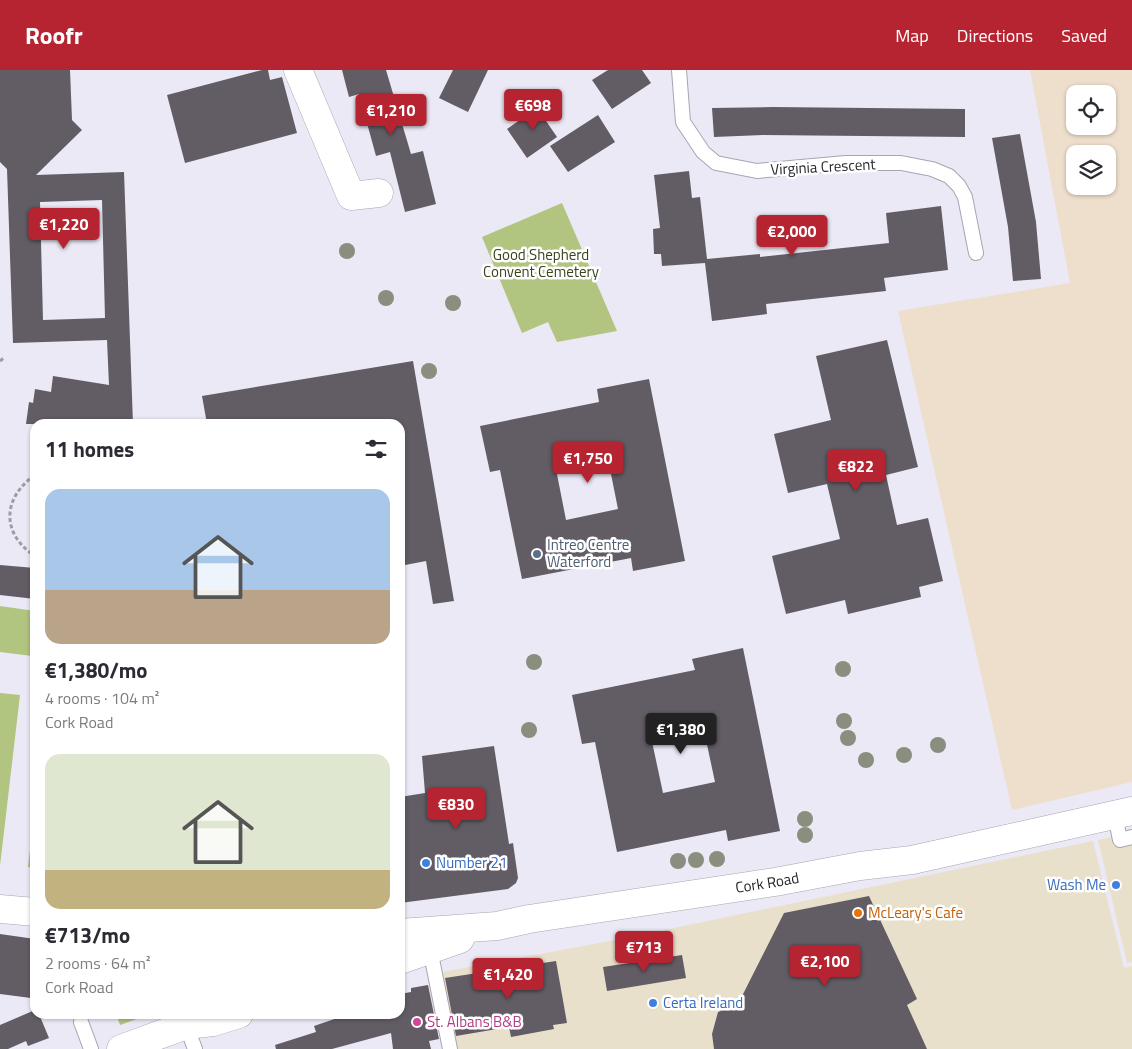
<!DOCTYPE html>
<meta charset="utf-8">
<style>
:root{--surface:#fff;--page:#f2f2f3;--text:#2b2b33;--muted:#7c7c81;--accent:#b62431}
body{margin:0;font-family:"Titillium Web",sans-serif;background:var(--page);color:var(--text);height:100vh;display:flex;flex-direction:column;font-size:19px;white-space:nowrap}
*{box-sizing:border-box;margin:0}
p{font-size:16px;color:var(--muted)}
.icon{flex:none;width:28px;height:28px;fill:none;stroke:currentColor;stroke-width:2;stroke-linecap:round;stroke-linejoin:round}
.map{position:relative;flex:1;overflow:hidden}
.drawer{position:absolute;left:30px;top:349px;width:375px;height:600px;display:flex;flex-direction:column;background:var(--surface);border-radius:15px;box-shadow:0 1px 4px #0004}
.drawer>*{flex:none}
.tools{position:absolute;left:1066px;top:15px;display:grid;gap:10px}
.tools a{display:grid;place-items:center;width:50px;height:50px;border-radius:10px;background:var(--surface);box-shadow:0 1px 4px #0004;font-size:25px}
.price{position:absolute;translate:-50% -42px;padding:0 11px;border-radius:5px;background:var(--accent);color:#fff;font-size:16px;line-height:32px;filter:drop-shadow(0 1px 2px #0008)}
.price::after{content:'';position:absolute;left:50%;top:30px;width:15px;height:11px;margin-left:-8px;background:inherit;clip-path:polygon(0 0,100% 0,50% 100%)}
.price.selected{background:#222;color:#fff}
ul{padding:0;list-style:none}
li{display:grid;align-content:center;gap:10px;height:265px;padding:0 15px}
li span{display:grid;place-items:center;height:155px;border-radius:15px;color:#555}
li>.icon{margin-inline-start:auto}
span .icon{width:90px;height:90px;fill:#fffc;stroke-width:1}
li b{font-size:21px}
h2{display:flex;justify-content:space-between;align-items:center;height:60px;padding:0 15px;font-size:21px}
header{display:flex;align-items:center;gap:30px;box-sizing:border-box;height:70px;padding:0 25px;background:var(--accent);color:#fff}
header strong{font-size:24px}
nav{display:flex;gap:28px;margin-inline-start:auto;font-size:18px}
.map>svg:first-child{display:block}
.commercial{fill:#e9e0cb}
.education{fill:#eedecc;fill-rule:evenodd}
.green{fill:#b1c480}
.building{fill:#625c65;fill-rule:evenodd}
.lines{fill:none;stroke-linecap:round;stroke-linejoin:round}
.lane-casing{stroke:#a7a5b0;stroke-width:16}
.street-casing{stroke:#a7a5b0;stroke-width:29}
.secondary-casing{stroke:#a7a5b0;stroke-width:29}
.path{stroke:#9e9ca5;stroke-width:3;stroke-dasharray:4 2.5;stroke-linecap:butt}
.lane{stroke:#fff;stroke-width:14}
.street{stroke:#fff;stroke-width:28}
.secondary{stroke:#fff;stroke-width:28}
.tree{fill:#898e7e}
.service-dot{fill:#5c6f8a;stroke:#fff;stroke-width:2}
.shop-dot{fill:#3f7fe0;stroke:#fff;stroke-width:2}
.food-dot{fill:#e8710a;stroke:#fff;stroke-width:2}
.hotel-dot{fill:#d1479c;stroke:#fff;stroke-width:2}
.labels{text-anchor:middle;stroke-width:5;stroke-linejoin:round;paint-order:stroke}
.street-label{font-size:15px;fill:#252429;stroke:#fff}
.park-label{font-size:15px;fill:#39431d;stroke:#fff}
.service-label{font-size:15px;fill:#4e5e75;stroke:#fff;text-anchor:start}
.shop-label{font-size:15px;fill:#366cbe;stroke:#fff;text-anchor:start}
.food-label{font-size:15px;fill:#c56008;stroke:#fff;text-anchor:start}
.hotel-label{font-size:15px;fill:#b23c85;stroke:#fff;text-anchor:start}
</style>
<header>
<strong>Roofr</strong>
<nav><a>Map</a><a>Directions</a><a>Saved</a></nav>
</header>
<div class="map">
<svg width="1132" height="979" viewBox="0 0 1132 979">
<rect width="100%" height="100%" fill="#ebe9f5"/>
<path class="commercial" d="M 1132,762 L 1132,892 L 1127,893 L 1098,770 Z
M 1093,771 L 1124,898 L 1132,896 L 1132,979 L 442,979 L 432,904 L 626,868 Z"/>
<path class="education" d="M 1030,0 L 1132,0 L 1132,712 L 1012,740 L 898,241 L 1070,213 ZM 1075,24 L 1108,24 L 1108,56 L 1075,56 ZM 1075,84 L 1108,84 L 1108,116 L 1075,116 Z"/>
<path class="green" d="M 562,133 L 617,261 L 557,272 L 548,252 L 522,263 L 482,167 Z
M 0,536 L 35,541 L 32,586 L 0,582 Z
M 0,623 L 20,625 L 0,796 Z
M 35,736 L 35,798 L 28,797 Z
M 116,944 L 151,944 L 120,955 Z"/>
<path class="building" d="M 0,0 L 70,0 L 72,50 L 82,60 L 36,105 L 124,102 L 133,354 L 26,354 L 29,332 L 33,333 L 35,319 L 51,322 L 53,306 L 109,315 L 107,270 L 13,273 L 7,99 L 0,92 ZM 102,130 L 105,248 L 43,250 L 40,132 Z
M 262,0 L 268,0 L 270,10 L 282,7 L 297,63 L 185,93 L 167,25 Z
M 342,0 L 386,0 L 411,84 L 423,81 L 436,134 L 405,142 L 390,82 L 376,86 L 359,24 L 349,27 Z
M 453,0 L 488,0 L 468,42 L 439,28 Z
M 608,0 L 642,0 L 651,13 L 612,39 L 592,10 Z
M 553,27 L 544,48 L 557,67 L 527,88 L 507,59 Z
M 773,37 L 965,39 L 965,67 L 763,65 L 714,67 L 712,38 Z
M 598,45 L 615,72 L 568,102 L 550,76 Z
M 1020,64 L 1036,152 L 1041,209 L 1013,211 L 1008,157 L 992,68 Z
M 689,101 L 692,128 L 700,127 L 707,189 L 760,184 L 760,187 L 889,173 L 886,143 L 941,136 L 948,200 L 884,208 L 886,221 L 766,234 L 767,244 L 712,251 L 705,193 L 662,196 L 661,184 L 654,184 L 653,159 L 660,158 L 654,105 Z
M 887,270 L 918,397 L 886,405 L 897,455 L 928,448 L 943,511 L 919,517 L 921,527 L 848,544 L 845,530 L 786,544 L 772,486 L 840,469 L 827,414 L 788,423 L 774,364 L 831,350 L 816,286 Z
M 413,291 L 454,531 L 433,534 L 426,491 L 400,496 L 400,354 L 207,354 L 202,326 Z
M 649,309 L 685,491 L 633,501 L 631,488 L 522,509 L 500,400 L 490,402 L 480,356 L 599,332 L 597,319 ZM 607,384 L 618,439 L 566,450 L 555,394 Z
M 0,495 L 35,498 L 35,529 L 0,525 Z
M 743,578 L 780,761 L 728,771 L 726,760 L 617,782 L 595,672 L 582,674 L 572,625 L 695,600 L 692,589 ZM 703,656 L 715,712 L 663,723 L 651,667 Z
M 494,676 L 509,774 L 513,773 L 518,808 L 516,813 L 508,819 L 400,833 L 400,727 L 425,723 L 422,686 Z
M 869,826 L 917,929 L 907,935 L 927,979 L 714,979 L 712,964 L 718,942 L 738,934 L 784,843 Z
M 0,864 L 35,869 L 31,928 L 0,924 Z
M 682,885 L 686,908 L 607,921 L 603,897 Z
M 556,891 L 567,953 L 553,955 L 554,959 L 511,967 L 509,957 L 456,966 L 445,908 Z
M 428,915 L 439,969 L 429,971 L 431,979 L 393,979 L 391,963 L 332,979 L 276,979 L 275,975 L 316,962 L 314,956 L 349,944 L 400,944 L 400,924 L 411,922 L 411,918 Z
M 35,940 L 35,944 L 39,944 L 49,968 L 28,976 L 26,971 L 8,979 L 0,979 L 0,955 Z"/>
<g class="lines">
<g class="lane-casing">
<path id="lane" d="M 679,0 L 683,52 L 703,82 L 716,93 L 757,101 L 846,93 L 901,93 L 932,99 L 949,106 L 959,116 L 965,127 L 976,183
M 1115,745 L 1120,770 L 1132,767
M 430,879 L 450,979
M 81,952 L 91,979
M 186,955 L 195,979"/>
</g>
<g class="street-casing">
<path id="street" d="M 298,0 L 351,126 L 379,123"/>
</g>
<g class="secondary-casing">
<g id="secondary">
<path d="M 0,839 L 35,842"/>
<path id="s1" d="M 400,863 L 497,856 L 529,849 L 775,812 L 860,796 L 912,790 L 1132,741"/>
<path d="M 400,890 L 460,869"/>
<path d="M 186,955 L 213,952 L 239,944"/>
<path d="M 121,979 L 186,955 L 201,944"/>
</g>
</g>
<path class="path" d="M 0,291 L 5,287
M 35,405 C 2,428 1,464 35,486
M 33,603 L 35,592"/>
<use href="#lane" class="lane"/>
<use href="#street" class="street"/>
<use href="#secondary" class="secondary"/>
</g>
<g class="tree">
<circle cx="347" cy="181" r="8"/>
<circle cx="386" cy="228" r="8"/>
<circle cx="453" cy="233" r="8"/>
<circle cx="429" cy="301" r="8"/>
<circle cx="534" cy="592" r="8"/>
<circle cx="843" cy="599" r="8"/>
<circle cx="844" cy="651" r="8"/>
<circle cx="529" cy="660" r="8"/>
<circle cx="848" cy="668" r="8"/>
<circle cx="938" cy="675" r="8"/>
<circle cx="904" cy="685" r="8"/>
<circle cx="866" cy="690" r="8"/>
<circle cx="805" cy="749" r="8"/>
<circle cx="805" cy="765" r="8"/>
<circle cx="717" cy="789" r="8"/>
<circle cx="696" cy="790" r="8"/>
<circle cx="678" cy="791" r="8"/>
</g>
<circle class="service-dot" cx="537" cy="484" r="5"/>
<g class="shop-dot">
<circle cx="426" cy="793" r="5"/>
<circle cx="1116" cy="815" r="5"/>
<circle cx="653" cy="933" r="5"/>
</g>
<circle class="food-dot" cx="858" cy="843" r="5"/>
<circle class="hotel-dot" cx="417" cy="952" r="5"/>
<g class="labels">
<g class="street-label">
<text transform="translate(823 97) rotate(-3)" y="5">Virginia Crescent</text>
<text dy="5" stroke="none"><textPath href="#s1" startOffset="371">Cork Road</textPath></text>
</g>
<g class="park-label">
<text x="541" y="190">Good Shepherd<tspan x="541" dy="17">Convent Cemetery</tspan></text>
</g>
<g class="service-label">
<text x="547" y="480">Intreo Centre<tspan x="547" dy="17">Waterford</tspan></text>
</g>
<g class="shop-label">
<text x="436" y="798">Number 21</text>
<text x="1106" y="820" text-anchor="end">Wash Me</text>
<text x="663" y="938">Certa Ireland</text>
</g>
<g class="food-label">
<text x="868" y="848">McLeary's Cafe</text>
</g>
<g class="hotel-label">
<text x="427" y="957">St. Albans B&amp;B</text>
</g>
</g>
</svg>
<div class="tools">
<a><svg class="icon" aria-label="locate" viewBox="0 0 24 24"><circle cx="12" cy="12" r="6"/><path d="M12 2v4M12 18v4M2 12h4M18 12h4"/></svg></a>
<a><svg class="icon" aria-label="layers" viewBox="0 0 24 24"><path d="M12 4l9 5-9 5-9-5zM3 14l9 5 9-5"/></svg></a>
</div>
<b class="price" style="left:533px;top:61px">€698</b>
<b class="price" style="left:391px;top:66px">€1,210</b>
<b class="price" style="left:64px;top:180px">€1,220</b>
<b class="price" style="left:792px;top:187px">€2,000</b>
<b class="price" style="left:588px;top:414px">€1,750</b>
<b class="price" style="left:856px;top:422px">€822</b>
<b class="price selected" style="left:681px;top:685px">€1,380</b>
<b class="price" style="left:456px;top:760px">€830</b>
<b class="price" style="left:644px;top:903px">€713</b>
<b class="price" style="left:825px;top:917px">€2,100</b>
<b class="price" style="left:508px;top:930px">€1,420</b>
<section class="drawer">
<h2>11 homes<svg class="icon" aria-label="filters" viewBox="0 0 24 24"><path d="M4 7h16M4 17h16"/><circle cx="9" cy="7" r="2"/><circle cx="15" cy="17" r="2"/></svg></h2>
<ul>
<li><span style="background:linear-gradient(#a9c7e8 65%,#b9a48a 0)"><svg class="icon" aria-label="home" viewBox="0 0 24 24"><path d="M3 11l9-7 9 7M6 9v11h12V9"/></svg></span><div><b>€1,380/mo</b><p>4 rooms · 104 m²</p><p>Cork Road</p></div></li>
<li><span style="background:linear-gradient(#dfe7d0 75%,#c2b280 0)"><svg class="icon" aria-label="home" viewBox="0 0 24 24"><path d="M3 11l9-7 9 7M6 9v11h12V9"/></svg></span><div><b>€713/mo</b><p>2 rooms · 64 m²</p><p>Cork Road</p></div></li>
</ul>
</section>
</div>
